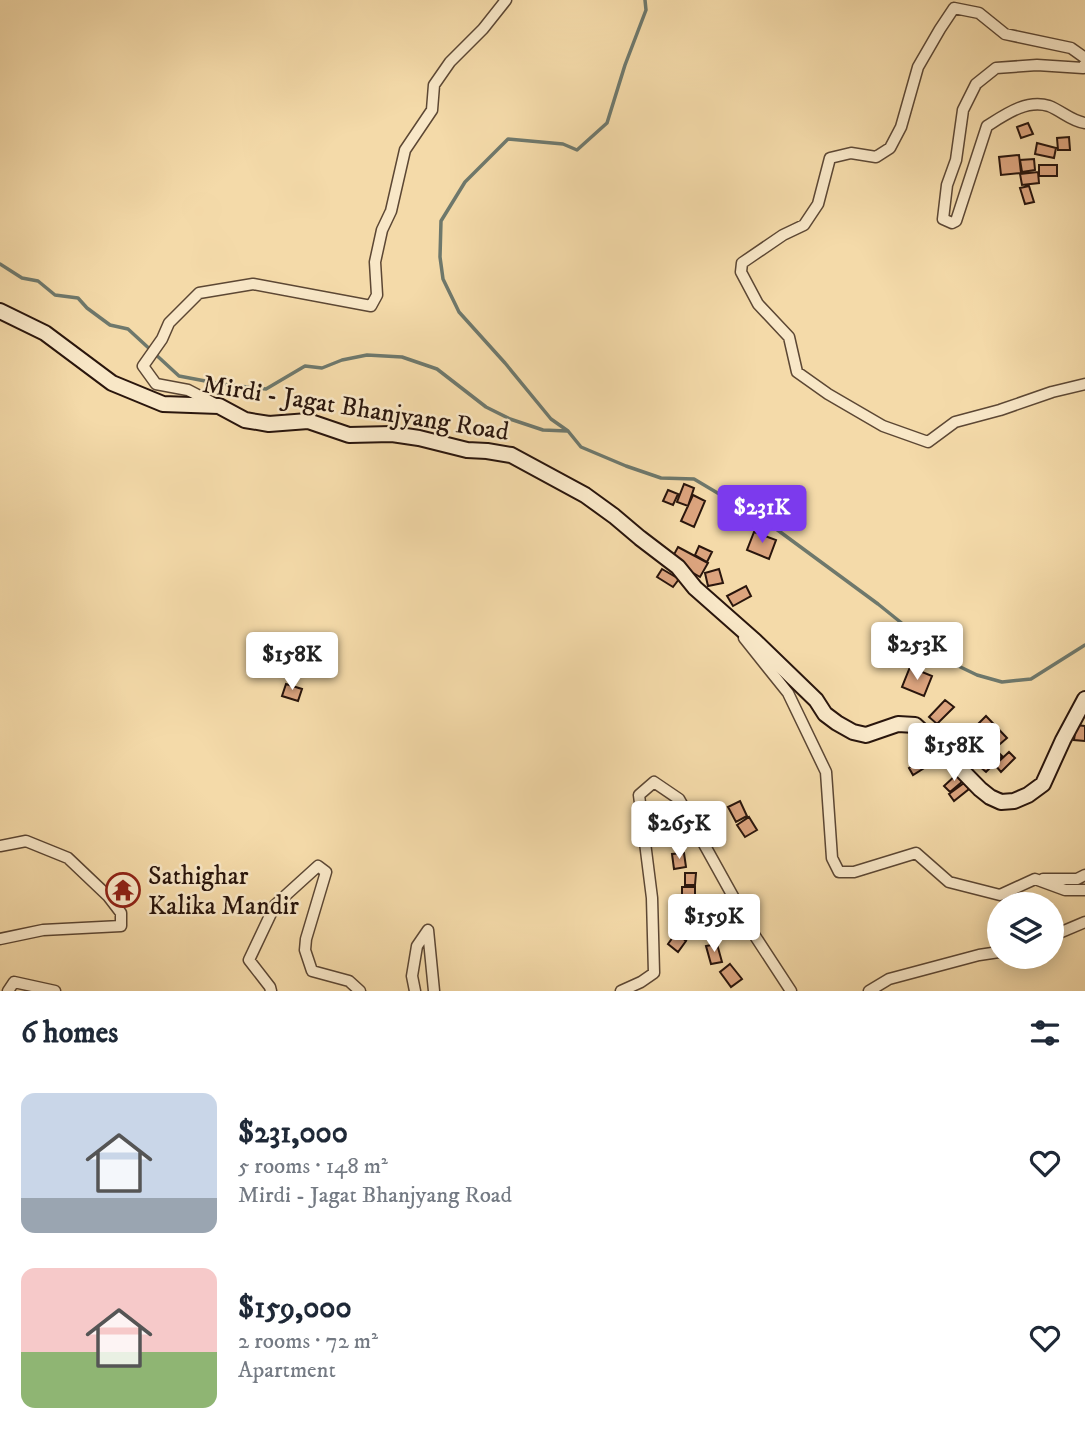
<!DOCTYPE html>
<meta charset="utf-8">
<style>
:root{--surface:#fff;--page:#f6f6f7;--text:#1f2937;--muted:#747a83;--accent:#7c3aed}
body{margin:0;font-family:"IM FELL DW Pica",serif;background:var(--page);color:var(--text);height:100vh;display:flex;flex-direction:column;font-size:26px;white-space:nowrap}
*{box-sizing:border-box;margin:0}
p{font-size:23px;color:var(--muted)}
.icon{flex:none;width:38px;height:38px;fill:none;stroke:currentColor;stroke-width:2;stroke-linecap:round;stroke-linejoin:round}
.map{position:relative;height:991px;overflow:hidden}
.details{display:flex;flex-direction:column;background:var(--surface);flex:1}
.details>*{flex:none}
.controls{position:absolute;left:987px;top:892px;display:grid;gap:14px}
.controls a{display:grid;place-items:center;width:77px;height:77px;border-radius:50%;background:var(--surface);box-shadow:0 4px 18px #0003;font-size:35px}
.price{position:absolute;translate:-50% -60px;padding:0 16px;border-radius:7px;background:#fff;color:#222;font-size:23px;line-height:46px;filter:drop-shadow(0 2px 4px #0008)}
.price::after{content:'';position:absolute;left:50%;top:42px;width:21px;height:16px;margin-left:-10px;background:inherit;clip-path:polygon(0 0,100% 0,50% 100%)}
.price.active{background:var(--accent);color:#fff}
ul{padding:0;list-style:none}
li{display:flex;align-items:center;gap:21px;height:175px;padding:0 21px}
li span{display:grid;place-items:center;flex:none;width:196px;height:140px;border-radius:14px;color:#555}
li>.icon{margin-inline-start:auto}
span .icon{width:84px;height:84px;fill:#fffc;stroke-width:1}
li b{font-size:30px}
h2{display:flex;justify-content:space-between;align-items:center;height:84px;padding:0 21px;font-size:30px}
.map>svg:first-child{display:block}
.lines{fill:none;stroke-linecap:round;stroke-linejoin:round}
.stream{stroke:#6e786c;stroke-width:3.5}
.building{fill:#dca47e;stroke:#2a160d;stroke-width:2}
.street-casing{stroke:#5c4734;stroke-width:13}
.secondary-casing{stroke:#2a160d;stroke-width:18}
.street{stroke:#f8e7c7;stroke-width:10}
.secondary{stroke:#f8e7c7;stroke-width:14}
.labels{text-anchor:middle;stroke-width:5;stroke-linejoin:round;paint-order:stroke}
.street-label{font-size:26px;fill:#2a160d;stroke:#f8e7c7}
.poi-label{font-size:26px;fill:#2a160d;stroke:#f8e7c7;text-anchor:start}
</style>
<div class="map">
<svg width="1085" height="991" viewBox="0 0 1085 991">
<rect width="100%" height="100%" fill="#f4daa9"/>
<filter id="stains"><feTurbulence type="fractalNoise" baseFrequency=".00286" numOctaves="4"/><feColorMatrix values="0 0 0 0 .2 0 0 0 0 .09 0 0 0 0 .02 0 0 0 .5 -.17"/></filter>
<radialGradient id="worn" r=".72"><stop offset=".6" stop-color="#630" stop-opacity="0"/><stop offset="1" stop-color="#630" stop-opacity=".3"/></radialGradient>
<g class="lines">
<path class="stream" d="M 645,0 L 646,10 L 625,65 L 607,123 L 577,150 L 563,144 L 508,139 L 465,182 L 441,221 L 440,257 L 443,279 L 459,312 L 505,363 L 551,419 L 568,431 L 581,447 L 626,466 L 661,478 L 694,479 L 768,523 L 878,604 L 950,662 L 977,675 L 1002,682 L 1031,679 L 1085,645
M 0,264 L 22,278 L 38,281 L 55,295 L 78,298 L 87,308 L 110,325 L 128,329 L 179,376 L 221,384 L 266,389 L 305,366 L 322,368 L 342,360 L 367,355 L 402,357 L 437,369 L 486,407 L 510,419 L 543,430 L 567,431"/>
</g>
<path class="building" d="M 1028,123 L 1033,134 L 1021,138 L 1017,127 Z
M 1069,137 L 1070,150 L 1058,150 L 1057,138 Z
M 1037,143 L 1056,148 L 1054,158 L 1035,154 Z
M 1019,155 L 1021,173 L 1001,175 L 999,157 Z
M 1034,159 L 1035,170 L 1022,172 L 1020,160 Z
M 1039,165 L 1057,165 L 1057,176 L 1039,176 Z
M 1038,172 L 1039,183 L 1022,185 L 1020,174 Z
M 1029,186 L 1034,202 L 1025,204 L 1020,188 Z
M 684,484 L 694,488 L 688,506 L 677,502 Z
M 668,490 L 678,494 L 673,505 L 663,501 Z
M 693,495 L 705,501 L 694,527 L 681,521 Z
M 754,532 L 776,540 L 769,559 L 747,550 Z
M 699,546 L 712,552 L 707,562 L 695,555 Z
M 678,547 L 708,563 L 700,577 L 671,560 Z
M 662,569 L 679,579 L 673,587 L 657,577 Z
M 719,569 L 723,583 L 708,586 L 705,573 Z
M 746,586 L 751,596 L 733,606 L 727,596 Z
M 910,667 L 932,676 L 924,696 L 902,687 Z
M 286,684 L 302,689 L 298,701 L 282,696 Z
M 945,700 L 954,707 L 937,724 L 929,717 Z
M 986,716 L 1007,738 L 993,750 L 973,729 Z
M 1076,725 L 1085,726 L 1085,741 L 1074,740 Z
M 972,729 L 991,748 L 974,765 L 955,746 Z
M 996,750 L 1002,756 L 986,772 L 979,766 Z
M 1009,752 L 1015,758 L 1001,772 L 995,765 Z
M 924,758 L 929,765 L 913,775 L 909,768 Z
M 957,774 L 963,781 L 950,792 L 944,786 Z
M 964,783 L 969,789 L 954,801 L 949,794 Z
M 740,801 L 747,816 L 736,822 L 728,807 Z
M 682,814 L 682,828 L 667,829 L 666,815 Z
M 749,817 L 757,830 L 745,837 L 737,825 Z
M 684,853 L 686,867 L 674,869 L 672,854 Z
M 685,873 L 696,873 L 695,885 L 685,885 Z
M 682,887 L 695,887 L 695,907 L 682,907 Z
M 712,900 L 716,920 L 704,923 L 700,902 Z
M 725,911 L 732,927 L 722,931 L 715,915 Z
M 685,922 L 694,933 L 686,940 L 677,928 Z
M 715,923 L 721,939 L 711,942 L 706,926 Z
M 676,933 L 686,941 L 678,952 L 668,944 Z
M 717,944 L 722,962 L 711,964 L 706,946 Z
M 730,964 L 742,979 L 731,987 L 720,972 Z"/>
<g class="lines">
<g class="street-casing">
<path id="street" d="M 1085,58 L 1071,48 L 1005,34 L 979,13 L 954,8 L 940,29 L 918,67 L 901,127 L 890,148 L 876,157 L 851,153 L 830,158 L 818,204 L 804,225 L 783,235 L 742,263 L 741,272 L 758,304 L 789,337 L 797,372 L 828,394 L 883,426 L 928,442 L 955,422 L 1000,410 L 1052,392 L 1085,384
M 1085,64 L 1083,68 L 1037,65 L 996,68 L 976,84 L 963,110 L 956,160 L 947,185 L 943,219 L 952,223 L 956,221 L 987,126 C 1006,114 1027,99 1049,106 C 1062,111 1071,121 1085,123
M 215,404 L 188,390 L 156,384 L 143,366 L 162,339 L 169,323 L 199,293 L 253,284 L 371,306 L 377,295 L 375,262 L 382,230 L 391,211 L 405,150 L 432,110 L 434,85 L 450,62 L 483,29 L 506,0
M 744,638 L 788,693 L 826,772 L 832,858 L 839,872 L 854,872 L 916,853 L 949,882 L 1000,895 L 1035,879 L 1065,890 L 1085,890
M 0,846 L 26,841 L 68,858 L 108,896 L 121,913 L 121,926 L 43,930 L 0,939
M 1043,879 L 1077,879 L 1085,875
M 1052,936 L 1085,922
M 8,991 L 14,982 L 55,991
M 271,991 L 270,987 L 249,960 L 275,905 L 318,866 L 326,872 L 306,939 L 305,950 L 312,971 L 349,981 L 360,991
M 415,991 L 412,976 L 417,946 L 428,930 L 434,991
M 621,991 L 641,982 L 654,973 L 652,898 L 639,795 L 654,782 L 679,799 L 755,936 L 791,991
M 869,991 L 889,979 L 979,955 L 999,952"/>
</g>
<g class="secondary-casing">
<path id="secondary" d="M 0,311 L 45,333 L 112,383 L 163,404 L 219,406 L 245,420 L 269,424 L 308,421 L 349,435 L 392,434 L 419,438 L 467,450 L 487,451 L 511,455 L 585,495 L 614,516 L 640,538 L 678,567 L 695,588 L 755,641 L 816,700 L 825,714 L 837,723 L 853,732 L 866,735 L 898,724 L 915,725 L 939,747 L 980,789 L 990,797 L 1001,802 L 1014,801 L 1028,795 L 1043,784 L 1063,740 L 1085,699"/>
</g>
<use href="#street" class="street"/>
<use href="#secondary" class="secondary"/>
</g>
<defs>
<g id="temple-ring" transform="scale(1.75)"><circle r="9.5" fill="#f8e7c7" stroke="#8f2418" stroke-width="1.5"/><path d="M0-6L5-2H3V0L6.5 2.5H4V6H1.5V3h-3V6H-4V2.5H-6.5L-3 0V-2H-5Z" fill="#8f2418"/></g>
</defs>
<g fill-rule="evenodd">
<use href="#temple-ring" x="123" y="890"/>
</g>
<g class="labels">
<g class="street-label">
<text transform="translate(356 407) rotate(9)" y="9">Mirdi - Jagat Bhanjyang Road</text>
</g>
<g class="poi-label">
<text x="148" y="884">Sathighar<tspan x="148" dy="30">Kalika Mandir</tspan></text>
</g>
</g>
<rect width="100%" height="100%" filter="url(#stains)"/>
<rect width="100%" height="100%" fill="url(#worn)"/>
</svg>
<div class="controls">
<a><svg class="icon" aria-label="layers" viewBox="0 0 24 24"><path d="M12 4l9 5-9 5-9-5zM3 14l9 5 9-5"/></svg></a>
</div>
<b class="price active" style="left:762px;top:545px">$231K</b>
<b class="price" style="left:917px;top:682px">$253K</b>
<b class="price" style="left:292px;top:692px">$158K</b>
<b class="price" style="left:954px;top:783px">$158K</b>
<b class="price" style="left:679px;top:861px">$265K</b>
<b class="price" style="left:714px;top:954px">$159K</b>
</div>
<section class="details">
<h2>6 homes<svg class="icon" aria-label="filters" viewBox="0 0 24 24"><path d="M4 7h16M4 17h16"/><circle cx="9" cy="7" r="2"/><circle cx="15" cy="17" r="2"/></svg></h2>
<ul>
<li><span style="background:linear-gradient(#c9d6e8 75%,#9aa5b1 0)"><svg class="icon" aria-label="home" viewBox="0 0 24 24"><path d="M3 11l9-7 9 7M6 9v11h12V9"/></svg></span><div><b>$231,000</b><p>5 rooms · 148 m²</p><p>Mirdi - Jagat Bhanjyang Road</p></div><svg class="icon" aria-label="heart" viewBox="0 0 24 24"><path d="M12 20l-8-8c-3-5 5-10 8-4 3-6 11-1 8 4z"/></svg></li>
<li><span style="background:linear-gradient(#f6c9c9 60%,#8fb573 0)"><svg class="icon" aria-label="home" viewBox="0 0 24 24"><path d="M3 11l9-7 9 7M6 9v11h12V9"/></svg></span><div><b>$159,000</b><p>2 rooms · 72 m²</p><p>Apartment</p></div><svg class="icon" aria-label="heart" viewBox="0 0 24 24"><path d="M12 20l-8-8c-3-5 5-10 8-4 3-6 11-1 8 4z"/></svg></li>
</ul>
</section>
